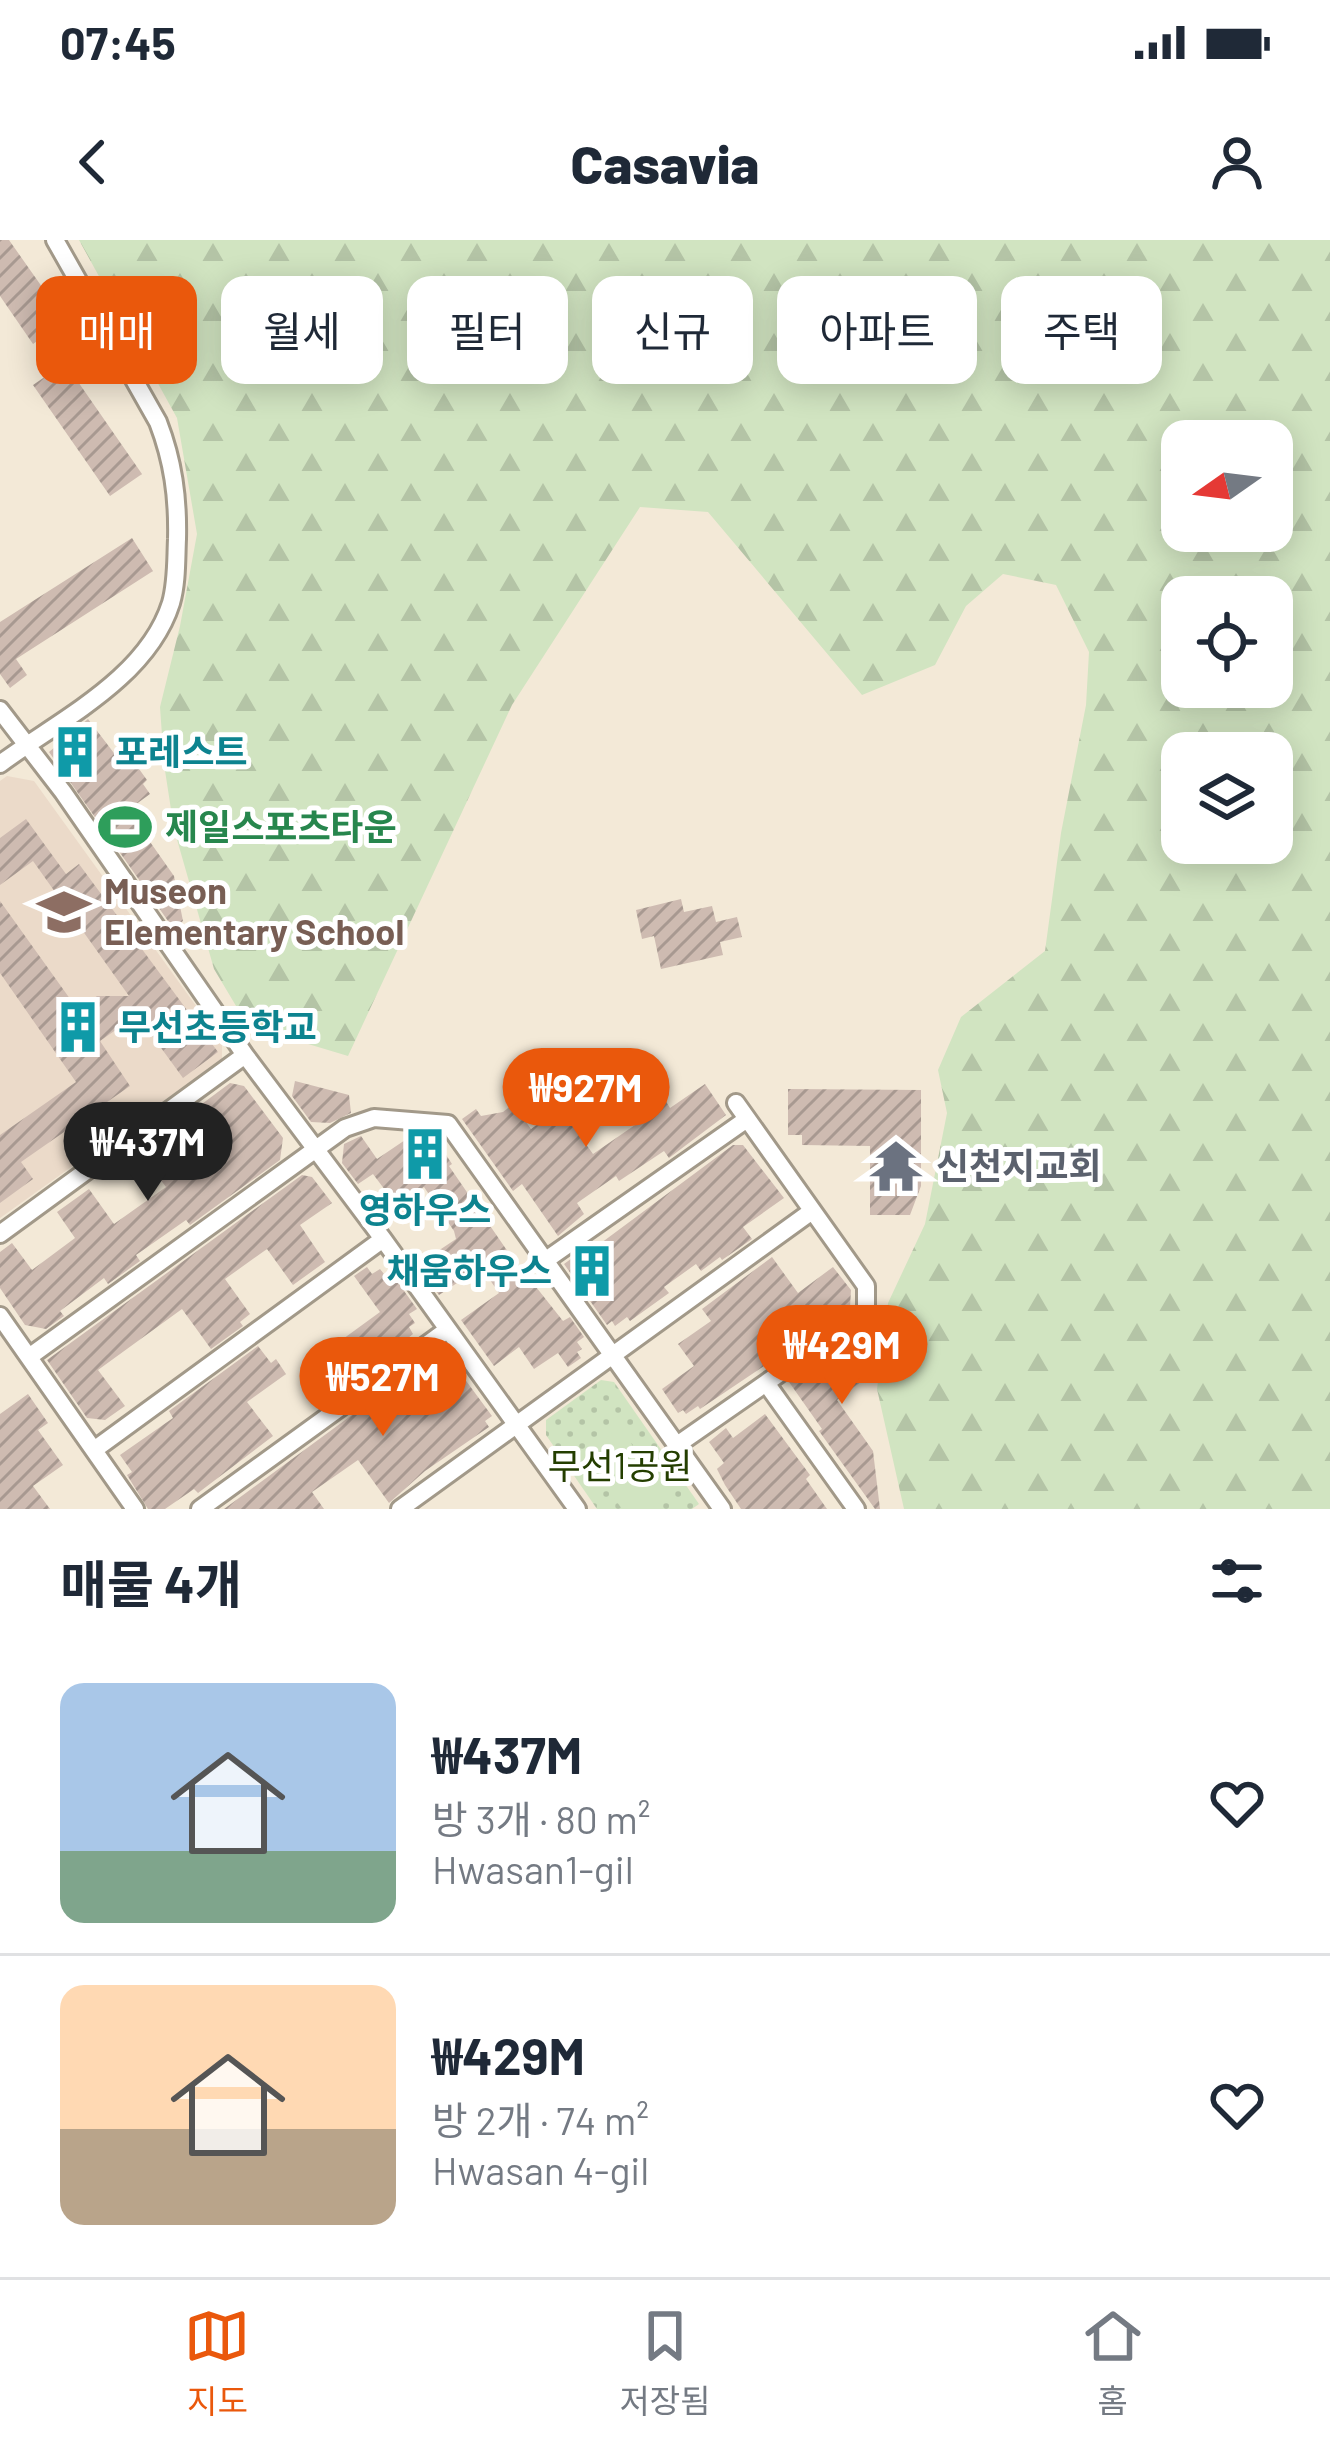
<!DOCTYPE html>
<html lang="ko">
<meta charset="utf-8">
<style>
:root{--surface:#fff;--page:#f2f2f3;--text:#1f2937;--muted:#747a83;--line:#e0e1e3;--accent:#ea580c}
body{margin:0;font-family:Barlow,"Noto Sans KR",sans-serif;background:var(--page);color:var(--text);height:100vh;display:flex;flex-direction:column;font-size:45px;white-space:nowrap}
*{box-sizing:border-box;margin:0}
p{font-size:39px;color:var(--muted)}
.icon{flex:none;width:66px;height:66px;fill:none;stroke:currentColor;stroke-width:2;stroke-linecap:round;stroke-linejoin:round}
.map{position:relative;height:1269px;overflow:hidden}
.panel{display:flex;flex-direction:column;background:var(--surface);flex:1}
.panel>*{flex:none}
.top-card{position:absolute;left:36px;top:36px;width:1260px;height:108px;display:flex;gap:24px}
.needle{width:78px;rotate:256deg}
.buttons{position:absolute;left:1161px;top:180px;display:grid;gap:24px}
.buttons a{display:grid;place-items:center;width:132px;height:132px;border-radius:24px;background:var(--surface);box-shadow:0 6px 30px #0003;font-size:60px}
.price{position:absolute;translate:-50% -102px;padding:0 27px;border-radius:42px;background:var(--accent);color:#fff;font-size:39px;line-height:78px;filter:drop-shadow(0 3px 6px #0008)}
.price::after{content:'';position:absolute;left:50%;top:72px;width:36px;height:27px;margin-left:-18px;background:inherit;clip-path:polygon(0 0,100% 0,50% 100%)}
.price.active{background:#222;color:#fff}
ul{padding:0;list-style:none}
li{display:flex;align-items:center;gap:36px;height:300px;padding:0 60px}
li+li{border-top:3px solid var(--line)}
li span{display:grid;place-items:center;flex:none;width:336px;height:240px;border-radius:24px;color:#555}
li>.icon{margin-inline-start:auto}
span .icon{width:144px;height:144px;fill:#fffc;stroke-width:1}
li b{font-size:51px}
h2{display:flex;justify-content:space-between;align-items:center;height:144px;padding:0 60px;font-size:51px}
.tag{padding:0 42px;border-radius:24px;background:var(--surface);box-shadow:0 6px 30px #0003;font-size:42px;line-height:108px}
.tag.active{background:var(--accent);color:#fff}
.status{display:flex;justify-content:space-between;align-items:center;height:84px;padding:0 60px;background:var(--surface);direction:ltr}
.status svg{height:33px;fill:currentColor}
header{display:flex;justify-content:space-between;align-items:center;height:156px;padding:0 60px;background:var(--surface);font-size:54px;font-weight:800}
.menu{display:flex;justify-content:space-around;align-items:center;height:168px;border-top:3px solid var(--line);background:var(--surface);font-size:33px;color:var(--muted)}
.menu a{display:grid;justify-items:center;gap:6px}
.menu .active{color:var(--accent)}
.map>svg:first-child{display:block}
.education{fill:#ebdac9}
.forest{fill:url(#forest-firs);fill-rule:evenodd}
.park{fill:url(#park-dots)}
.pitch{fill:#d1e4c1}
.building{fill:url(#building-hatch)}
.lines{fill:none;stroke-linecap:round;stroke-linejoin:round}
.street-casing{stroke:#a29989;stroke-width:22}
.street{stroke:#fff;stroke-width:16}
.labels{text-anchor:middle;stroke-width:10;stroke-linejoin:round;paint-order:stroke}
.culture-label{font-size:36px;font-weight:bold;fill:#0d838f;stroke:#fff;text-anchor:start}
.leisure-label{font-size:36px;font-weight:bold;fill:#27864d;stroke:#fff;text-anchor:start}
.education-label{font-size:36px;font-weight:bold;fill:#785e54;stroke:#fff;text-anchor:start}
.worship-label{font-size:36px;font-weight:bold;fill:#5b616d;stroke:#fff;text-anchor:start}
.park-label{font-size:36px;fill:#243e00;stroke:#fff}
</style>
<div class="status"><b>07:45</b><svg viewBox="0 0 49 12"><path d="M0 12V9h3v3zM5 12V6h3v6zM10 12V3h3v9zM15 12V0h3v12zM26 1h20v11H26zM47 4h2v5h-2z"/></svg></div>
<header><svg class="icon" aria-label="back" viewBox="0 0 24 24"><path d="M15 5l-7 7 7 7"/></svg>Casavia<svg class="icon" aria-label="person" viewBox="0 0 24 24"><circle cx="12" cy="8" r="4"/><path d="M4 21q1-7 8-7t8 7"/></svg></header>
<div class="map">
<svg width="1330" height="1269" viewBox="0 0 1330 1269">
<defs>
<pattern id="forest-firs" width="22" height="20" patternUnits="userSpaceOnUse" patternTransform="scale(3)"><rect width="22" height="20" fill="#d1e4c1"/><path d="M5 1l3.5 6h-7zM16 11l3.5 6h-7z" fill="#b4c4a6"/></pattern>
<pattern id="park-dots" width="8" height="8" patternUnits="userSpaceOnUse" patternTransform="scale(3)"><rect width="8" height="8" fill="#d1e4c1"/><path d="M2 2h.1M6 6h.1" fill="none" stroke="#b4c4a6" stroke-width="1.8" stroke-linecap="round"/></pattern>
<pattern id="building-hatch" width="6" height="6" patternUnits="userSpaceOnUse" patternTransform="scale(3)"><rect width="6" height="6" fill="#cebbb1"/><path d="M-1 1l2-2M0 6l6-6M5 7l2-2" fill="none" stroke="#a89991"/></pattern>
</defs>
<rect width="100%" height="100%" fill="#f3e9d7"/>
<path class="education" d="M 7,536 L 34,541 L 222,802 L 222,819 L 0,978 L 0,541 Z"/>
<path class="forest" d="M 79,0 L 1330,0 L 1330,1269 L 904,1269 L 877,1149 L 888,1063 L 925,984 L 947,873 L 938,830 L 961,777 L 1045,711 L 1061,593 L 1086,465 L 1089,412 L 1056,345 L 1003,334 L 966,366 L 935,425 L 862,455 L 708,272 L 640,267 L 512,465 L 348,816 L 248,786 L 214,729 L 174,589 L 164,524 L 160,467 L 180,386 L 197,294 L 177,178 ZM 1182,201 L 1272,201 L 1272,291 L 1182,291 ZM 1182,357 L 1272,357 L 1272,447 L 1182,447 ZM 1182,513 L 1272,513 L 1272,603 L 1182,603 Z"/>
<path class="park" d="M 601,1140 L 614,1142 L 699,1264 L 692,1269 L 597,1269 L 546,1195 L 546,1180 Z"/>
<path class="pitch" d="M 620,1188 L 669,1256 L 651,1269 L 622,1269 L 583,1215 Z"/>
<path class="building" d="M 0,0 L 9,0 L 66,81 L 33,104 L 0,56 Z
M 65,123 L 142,234 L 110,256 L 33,145 Z
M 132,298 L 153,331 L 16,419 L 27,435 L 10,448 L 0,434 L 0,382 Z
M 88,479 L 120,521 L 129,515 L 147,540 L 143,544 L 150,554 L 135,565 L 156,594 L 148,599 L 174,636 L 183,681 L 173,688 L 49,512 Z
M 26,579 L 66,634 L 79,624 L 218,812 L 183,838 L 137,775 L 100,801 L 130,846 L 21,922 L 33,939 L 0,963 L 0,895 L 76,842 L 0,733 L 0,661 L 78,770 L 97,756 L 129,756 L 33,621 L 0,645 L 0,598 Z
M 681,659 L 684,672 L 712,666 L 716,682 L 737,677 L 742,697 L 720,702 L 723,715 L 661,729 L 654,696 L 642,699 L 636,670 Z
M 295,841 L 349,855 L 351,873 L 330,883 L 311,882 L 292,856 Z
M 230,843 L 244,846 L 283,898 L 280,920 L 190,985 L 186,980 L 136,1015 L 140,1021 L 108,1044 L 104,1038 L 60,1071 L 64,1076 L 46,1089 L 25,1085 L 0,1048 L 0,1012 L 12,1003 L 32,1030 L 75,998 L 57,972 L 89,949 L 114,984 L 166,947 L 139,911 Z
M 705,844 L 726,875 L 669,918 L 664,911 L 619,941 L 616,936 L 577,963 L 584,974 L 558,996 L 522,944 L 513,951 L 462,879 L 476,869 L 481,876 L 503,872 L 513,864 L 531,889 L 560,868 L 593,914 L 635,885 L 624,869 L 643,857 L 648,864 L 662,855 L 670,868 Z
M 788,849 L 921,850 L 921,946 L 910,975 L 870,975 L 870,906 L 802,905 L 802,895 L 788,895 Z
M 361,896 L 377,919 L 411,896 L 435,898 L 452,924 L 449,926 L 506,1009 L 563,1081 L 570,1077 L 584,1097 L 577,1102 L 582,1109 L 577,1112 L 581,1118 L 568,1127 L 558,1113 L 534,1129 L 519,1107 L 494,1126 L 461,1080 L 499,1053 L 481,1027 L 439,1055 L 417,1025 L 456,999 L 454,991 L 424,947 L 397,966 L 373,934 L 358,944 L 342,923 L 344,904 Z
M 733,905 L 743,905 L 784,958 L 743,987 L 752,999 L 722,1020 L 720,1017 L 701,1031 L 696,1024 L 664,1047 L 669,1053 L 630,1081 L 627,1077 L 615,1086 L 612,1081 L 607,1085 L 564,1024 L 594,1002 L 597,1006 Z
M 302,935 L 312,937 L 332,963 L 300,985 L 325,1022 L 293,1045 L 267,1009 L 225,1039 L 250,1074 L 240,1082 L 243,1086 L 211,1109 L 182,1069 L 98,1130 L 125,1166 L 105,1180 L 87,1178 L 47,1120 Z
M 772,1017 L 798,1053 L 833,1027 L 851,1050 L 850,1068 L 700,1169 L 698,1166 L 686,1174 L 683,1170 L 678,1173 L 662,1149 L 694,1126 L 678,1104 L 711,1081 L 702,1069 Z
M 367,1027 L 372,1034 L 380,1029 L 384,1034 L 389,1030 L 417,1069 L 409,1074 L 415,1083 L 409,1087 L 413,1094 L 360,1137 L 336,1104 L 380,1072 L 354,1036 Z
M 875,1081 L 866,1138 L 837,1160 L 873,1211 L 880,1269 L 875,1269 L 819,1191 L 822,1189 L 789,1142 Z
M 258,1106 L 271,1123 L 276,1119 L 286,1134 L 247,1162 L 273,1196 L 198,1253 L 194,1249 L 165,1269 L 148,1269 L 127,1235 L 132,1232 L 120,1215 L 173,1178 L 169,1171 Z
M 435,1114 L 447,1115 L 492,1176 L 485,1181 L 489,1187 L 425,1231 L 389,1263 L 358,1220 L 312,1252 L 324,1269 L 224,1269 Z
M 28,1154 L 48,1183 L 38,1190 L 63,1225 L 33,1246 L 50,1269 L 0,1269 L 0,1174 Z
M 765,1174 L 810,1235 L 806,1239 L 827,1269 L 741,1269 L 725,1245 L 717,1229 L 724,1223 L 709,1202 L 726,1188 L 733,1198 Z"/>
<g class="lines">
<g class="street-casing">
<path id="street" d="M 0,470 L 63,552 L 245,815 L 383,999 L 577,1269
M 0,524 C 59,480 147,439 171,363 C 177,342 176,320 177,299 C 178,257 173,221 158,182 L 55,0
M 736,863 L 866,1046 L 866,1072 L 766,1143 L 856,1269
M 0,994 L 245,815
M 546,1020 L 747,879
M 0,1076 L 135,1269
M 29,1117 L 345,888 L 374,878 L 448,884 L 722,1269
M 677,1205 L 766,1143
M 94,1210 L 383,999
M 200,1269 L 447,1090
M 400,1269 L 812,971"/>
</g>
<use href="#street" class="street"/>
</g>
<defs>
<g id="building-bare" transform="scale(4.14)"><path d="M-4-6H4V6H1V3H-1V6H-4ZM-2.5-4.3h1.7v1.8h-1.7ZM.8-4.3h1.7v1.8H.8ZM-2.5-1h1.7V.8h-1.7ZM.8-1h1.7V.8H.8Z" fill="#0f9aa8" stroke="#fff" stroke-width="2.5" paint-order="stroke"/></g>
<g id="stadium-bare" transform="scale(4.14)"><path d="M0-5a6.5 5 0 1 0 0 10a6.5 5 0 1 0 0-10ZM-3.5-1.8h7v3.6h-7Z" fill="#2e9e5b" stroke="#fff" stroke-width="2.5" paint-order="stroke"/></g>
<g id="school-bare" transform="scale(4.14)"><path d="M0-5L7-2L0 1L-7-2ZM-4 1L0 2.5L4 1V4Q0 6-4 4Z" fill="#8d6e63" stroke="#fff" stroke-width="2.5" paint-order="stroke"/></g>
<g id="temple-bare" transform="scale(4.14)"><path d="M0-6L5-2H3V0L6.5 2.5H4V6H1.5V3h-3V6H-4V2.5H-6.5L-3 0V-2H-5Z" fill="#6b7280" stroke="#fff" stroke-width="2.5" paint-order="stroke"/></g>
</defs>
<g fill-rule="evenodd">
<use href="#building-bare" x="75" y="512"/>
<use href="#stadium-bare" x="125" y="587"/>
<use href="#school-bare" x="64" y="672"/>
<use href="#building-bare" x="78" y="787"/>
<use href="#building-bare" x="425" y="914"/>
<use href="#temple-bare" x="896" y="926"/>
<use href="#building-bare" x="592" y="1031"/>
</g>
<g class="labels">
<g class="culture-label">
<text x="115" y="525">포레스트</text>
<text x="118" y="800">무선초등학교</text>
<text x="425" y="983" text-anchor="middle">영하우스</text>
<text x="552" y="1044" text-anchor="end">채움하우스</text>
</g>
<g class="leisure-label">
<text x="165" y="600">제일스포츠타운</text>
</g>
<g class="education-label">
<text x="104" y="664">Museon<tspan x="104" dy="41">Elementary School</tspan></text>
</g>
<g class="worship-label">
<text x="936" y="939">신천지교회</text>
</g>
<g class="park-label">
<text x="620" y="1239">무선1공원</text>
</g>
</g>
</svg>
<div class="buttons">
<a><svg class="needle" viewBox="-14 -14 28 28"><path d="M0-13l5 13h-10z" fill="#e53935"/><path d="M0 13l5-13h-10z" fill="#747a83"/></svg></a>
<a><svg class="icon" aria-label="locate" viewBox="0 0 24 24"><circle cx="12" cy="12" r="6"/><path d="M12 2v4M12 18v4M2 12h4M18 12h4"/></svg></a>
<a><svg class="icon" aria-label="layers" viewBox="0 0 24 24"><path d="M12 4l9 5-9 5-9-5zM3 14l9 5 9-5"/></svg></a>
</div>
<b class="price" style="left:586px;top:910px">₩927M</b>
<b class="price active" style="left:148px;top:964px">₩437M</b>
<b class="price" style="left:842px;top:1167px">₩429M</b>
<b class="price" style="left:383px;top:1199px">₩527M</b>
<div class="top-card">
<a class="tag active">매매</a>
<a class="tag">월세</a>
<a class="tag">필터</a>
<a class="tag">신규</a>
<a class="tag">아파트</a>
<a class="tag">주택</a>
</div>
</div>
<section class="panel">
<h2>매물 4개<svg class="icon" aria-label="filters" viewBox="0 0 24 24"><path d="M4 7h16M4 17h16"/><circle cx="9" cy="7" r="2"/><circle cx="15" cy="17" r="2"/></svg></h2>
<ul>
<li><span style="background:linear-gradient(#a9c7e8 70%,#7fa58c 0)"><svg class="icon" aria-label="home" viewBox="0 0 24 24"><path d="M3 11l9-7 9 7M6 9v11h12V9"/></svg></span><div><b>₩437M</b><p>방 3개 · 80 m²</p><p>Hwasan1-gil</p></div><svg class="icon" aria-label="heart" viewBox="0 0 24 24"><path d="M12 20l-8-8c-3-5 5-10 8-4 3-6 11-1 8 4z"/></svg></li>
<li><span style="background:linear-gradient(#ffd9b3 60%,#b9a48a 0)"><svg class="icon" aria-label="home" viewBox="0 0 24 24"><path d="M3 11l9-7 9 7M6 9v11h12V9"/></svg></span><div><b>₩429M</b><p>방 2개 · 74 m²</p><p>Hwasan 4-gil</p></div><svg class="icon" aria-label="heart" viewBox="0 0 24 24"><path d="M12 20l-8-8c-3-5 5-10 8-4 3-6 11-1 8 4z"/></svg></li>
</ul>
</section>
<nav class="menu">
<a class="active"><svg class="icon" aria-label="map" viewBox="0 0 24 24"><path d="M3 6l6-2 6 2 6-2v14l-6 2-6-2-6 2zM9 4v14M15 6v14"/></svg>지도</a>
<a><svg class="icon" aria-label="saved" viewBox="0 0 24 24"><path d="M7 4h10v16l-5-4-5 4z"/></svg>저장됨</a>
<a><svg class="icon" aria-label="home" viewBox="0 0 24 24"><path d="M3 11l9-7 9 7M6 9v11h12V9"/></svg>홈</a>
</nav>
